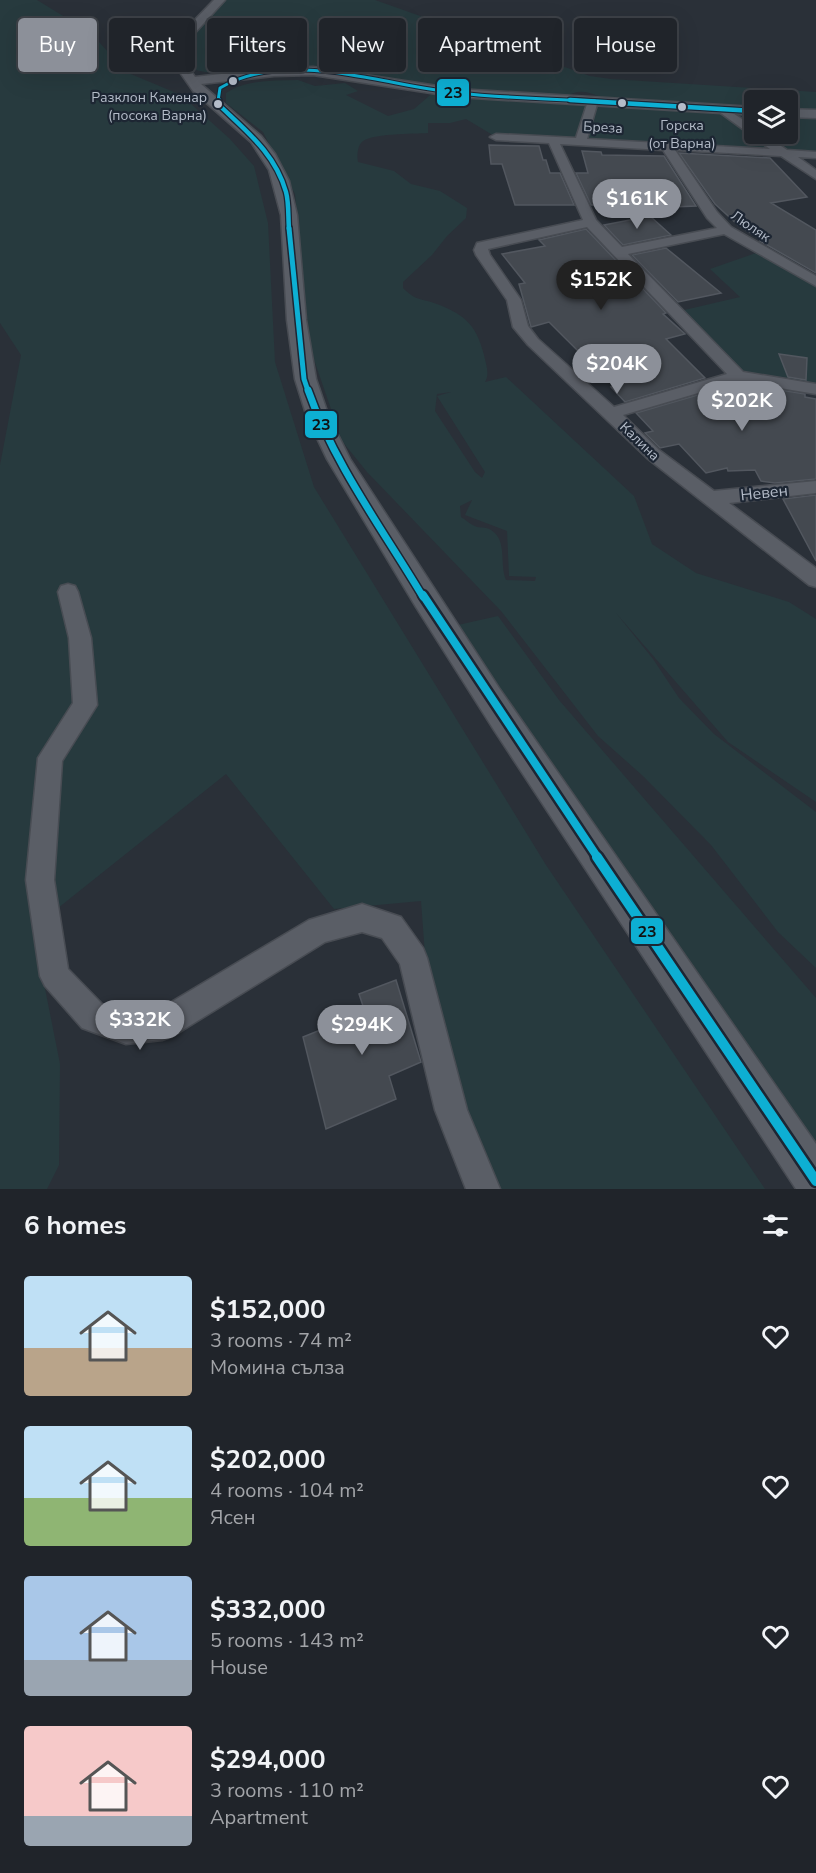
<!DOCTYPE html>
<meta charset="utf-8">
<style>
:root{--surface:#20242a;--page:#282c32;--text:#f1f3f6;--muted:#a2a4a8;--line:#3d4147;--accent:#8c9099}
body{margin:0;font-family:"Nunito Sans",sans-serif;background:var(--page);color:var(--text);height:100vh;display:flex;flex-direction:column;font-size:22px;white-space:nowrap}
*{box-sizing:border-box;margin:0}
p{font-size:20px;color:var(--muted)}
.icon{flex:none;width:33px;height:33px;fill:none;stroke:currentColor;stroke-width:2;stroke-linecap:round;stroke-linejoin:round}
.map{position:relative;height:1189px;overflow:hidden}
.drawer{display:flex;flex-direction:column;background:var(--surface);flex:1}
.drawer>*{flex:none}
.banner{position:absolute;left:18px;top:18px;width:780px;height:54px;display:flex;gap:12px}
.buttons{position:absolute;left:744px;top:90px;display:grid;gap:12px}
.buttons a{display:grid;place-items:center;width:54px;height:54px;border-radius:6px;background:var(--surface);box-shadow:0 6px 24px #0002,0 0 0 2px var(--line);font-size:30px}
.price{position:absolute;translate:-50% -51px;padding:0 14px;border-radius:21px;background:var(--accent);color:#fff;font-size:20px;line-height:39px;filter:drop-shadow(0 2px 3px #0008)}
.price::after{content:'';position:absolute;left:50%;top:36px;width:18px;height:14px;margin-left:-9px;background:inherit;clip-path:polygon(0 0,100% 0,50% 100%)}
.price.active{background:#222;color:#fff}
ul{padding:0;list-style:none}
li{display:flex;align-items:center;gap:18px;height:150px;padding:0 24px}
li span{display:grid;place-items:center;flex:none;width:168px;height:120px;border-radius:6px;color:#555}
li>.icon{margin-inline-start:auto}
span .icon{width:72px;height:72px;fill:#fffc;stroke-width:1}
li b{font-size:26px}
h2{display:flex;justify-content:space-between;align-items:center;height:72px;padding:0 24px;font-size:26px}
.pill{padding:0 21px;border-radius:6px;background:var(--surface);box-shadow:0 6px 24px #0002,0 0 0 2px var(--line);font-size:21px;line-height:54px}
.pill.active{background:var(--accent);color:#fff}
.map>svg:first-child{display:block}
.green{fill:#273a3e;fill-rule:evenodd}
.building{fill:#444950;stroke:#52575f;stroke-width:1.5}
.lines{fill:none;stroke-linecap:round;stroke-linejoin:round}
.minor-casing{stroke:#484c53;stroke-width:3}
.tertiary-casing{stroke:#484c53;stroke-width:3}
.minor{fill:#5a5e66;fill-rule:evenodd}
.tertiary{fill:#5a5e66;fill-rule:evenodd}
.bus-1-far5-casing{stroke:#1d2633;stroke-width:5}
.bus-1-far4-casing{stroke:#1d2633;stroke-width:7}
.bus-1-far3-casing{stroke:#1d2633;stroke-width:8}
.bus-1-far2-casing{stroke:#1d2633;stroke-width:10}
.bus-1-far1-casing{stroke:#1d2633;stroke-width:13}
.bus-1-casing{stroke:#1d2633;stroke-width:15}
.bus-1-far5{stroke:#0dafd3;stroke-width:3}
.bus-1-far4{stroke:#0dafd3;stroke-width:4.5}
.bus-1-far3{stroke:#0dafd3;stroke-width:5}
.bus-1-far2{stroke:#0dafd3;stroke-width:7}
.bus-1-far1{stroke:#0dafd3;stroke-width:8}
.bus-1{stroke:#0dafd3;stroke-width:10}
.bus-dot{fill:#b4bcc9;stroke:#1d2633;stroke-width:2}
.labels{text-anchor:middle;stroke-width:4.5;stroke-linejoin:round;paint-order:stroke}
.bus-label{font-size:14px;fill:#b4bcc9;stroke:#1d2633;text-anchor:end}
.far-street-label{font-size:14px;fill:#b4bcc9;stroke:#1d2633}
.street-label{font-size:16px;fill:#b4bcc9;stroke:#1d2633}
.line-badge{stroke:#1d2633;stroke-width:2}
.pale-badge-label{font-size:16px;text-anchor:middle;font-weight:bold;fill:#111}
</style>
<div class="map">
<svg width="816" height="1189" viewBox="0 0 816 1189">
<rect width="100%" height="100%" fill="#2a3038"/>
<path class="green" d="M 0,0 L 37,0 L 91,33 L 126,72 L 181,95 L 230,139 L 254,166 L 268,223 L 275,362 L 314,487 L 546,865 L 765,1189 L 488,1189 L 434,1076 L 421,901 L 334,909 L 226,774 L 33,928 L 60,1064 L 59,1165 L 47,1189 L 0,1189 L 0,465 L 21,355 L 0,323 Z
M 225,0 L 375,0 L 590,76 L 611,79 L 816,92 L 816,112 L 788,110 L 788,100 L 754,100 L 754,108 L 604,99 C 589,92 580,88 565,97 C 519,94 473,94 427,88 C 381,82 334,65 287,67 C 264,68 199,83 185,62 C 184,34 210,19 225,0 Z
M 298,80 L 315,86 L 345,83 L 358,91 L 346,95 L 388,116 L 414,109 L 436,90 L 754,111 L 754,134 L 788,134 L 788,113 L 816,114 L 816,155 L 496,137 L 466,119 L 450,123 L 428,123 L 428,133 C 415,134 368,133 361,143 C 357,148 357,157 358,162 L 394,171 L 411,184 L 440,191 L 467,208 L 466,218 L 447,236 L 432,255 L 403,282 L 403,288 C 414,299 417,298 431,302 C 463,313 476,323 484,355 C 486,365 490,374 485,382 L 506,377 L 634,496 L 652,544 L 696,573 L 789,602 L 816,619 L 816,802 L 728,742 L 616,613 L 653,659 L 679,698 L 714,734 L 816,812 L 816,968 L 778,932 L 711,845 L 643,776 L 598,736 L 501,611 L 367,472 L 342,441 L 310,348 L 295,194 L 263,132 L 226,103 L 226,93 C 247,79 273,81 298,80 ZM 451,392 L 437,396 L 485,472 L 482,478 L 475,472 L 435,411 L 437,394 ZM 472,500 L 465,515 L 507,531 L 509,576 L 536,577 L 535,581 L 506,580 C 499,563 508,541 491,530 C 487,527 482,528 477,527 C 471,525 466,520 461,517 L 460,506 Z
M 756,253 L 816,285 L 816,385 L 743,373 L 680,311 L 740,297 L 710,269 Z
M 498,616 L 559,700 L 816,998 L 816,1152 L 449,627 Z"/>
<path class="building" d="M 489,145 L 539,146 L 543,160 L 546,160 L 550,173 L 560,173 L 574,205 L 515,205 L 502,164 L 491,164 Z
M 582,151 L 601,152 L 602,155 L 664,156 L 696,206 L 649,208 L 648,205 L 591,205 L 576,173 L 588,173 Z
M 679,153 L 770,158 L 807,197 L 771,203 L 816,230 L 816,273 L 760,241 L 762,240 L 738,225 L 715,204 Z
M 650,216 L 671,235 L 623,245 L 604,225 Z
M 586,229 L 666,313 L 663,314 L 685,334 L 666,339 L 705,378 L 625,402 L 611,387 L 637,380 L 606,350 L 584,357 L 549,322 L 531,327 L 519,284 L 525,283 L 502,254 L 545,246 L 539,240 Z
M 666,248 L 721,293 L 678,302 L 632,255 Z
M 779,354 L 807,358 L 806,380 L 788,377 Z
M 744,384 L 805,394 L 805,397 L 816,399 L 816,479 L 775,483 L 761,481 L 755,470 L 728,471 L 727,468 L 706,473 L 679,444 L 660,448 L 645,433 L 653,431 L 636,413 L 718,389 L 743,393 Z
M 816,495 L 816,561 L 783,499 Z
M 396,980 L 421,1062 L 389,1076 L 396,1099 L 326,1129 L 303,1037 L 365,1012 L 359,994 Z"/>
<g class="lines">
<g class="minor-casing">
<path id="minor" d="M 593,98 L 598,101 L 587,139 L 770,149 L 718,111 L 717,109 L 722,106 L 754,127 L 754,134 L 763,134 L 787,150 L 816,152 L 816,158 L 798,157 L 816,170 L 816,179 L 781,156 L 675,150 L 717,212 L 731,227 L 816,276 L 816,286 L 724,234 L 628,254 L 743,372 L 816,384 L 816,394 L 739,381 L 623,415 L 659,450 L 714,491 L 816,481 L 816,493 L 729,503 L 816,568 L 816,587 L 809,585 L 647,458 L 528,345 L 513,327 L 507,300 L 476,255 L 474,250 L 477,243 L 583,220 L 549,143 L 496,140 L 490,137 L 496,134 L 576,138 L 588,101 ZM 560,144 L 663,150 L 707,218 L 717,228 L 622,247 L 596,220 ZM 587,227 L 727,374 L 614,407 L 538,339 L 528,326 L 521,300 L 490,255 L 488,249 Z
M 68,584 L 75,586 L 78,592 L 91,638 L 97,705 L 62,761 L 54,880 L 68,969 L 103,1005 L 126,1014 L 158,1010 L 309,920 L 362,904 L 401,917 L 423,948 L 427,958 L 467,1110 L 500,1189 L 466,1189 L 435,1110 L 400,964 L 382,938 L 362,932 L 325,942 L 173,1036 L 162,1040 L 126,1044 L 82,1028 L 45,986 L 40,976 L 26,880 L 38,758 L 73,703 L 69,638 L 58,592 L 61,586 Z"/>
</g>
<g class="tertiary-casing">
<path id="tertiary" d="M 214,0 L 225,0 L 192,36 L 182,58 L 195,77 L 274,68 L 313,67 L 457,89 L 754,107 L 754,115 L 457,97 L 313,75 L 274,76 L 201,84 L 261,136 L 275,154 L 289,181 L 297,215 L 306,320 L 316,379 L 329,417 L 350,459 L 499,688 L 816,1144 L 816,1189 L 796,1189 L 494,730 L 416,607 L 327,459 L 307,417 L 295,379 L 287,320 L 281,215 L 269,170 L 251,142 L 193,91 L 170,58 L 184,31 Z
M 788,109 L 816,110 L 816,118 L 788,117 Z"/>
</g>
<use href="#minor" class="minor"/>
<use href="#tertiary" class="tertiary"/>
<g class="bus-1-far5-casing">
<path id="bus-1-far5" d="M 218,101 L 220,88 C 287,48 386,86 458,93 C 503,98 549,99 595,101"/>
</g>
<g class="bus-1-far4-casing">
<path id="bus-1-far4" d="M 219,100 L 218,104 C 246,131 275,153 286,192 C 289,203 288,217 289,229
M 570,100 L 754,111"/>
</g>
<g class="bus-1-far3-casing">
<path id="bus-1-far3" d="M 289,228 L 304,379 L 308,391"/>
</g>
<g class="bus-1-far2-casing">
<path id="bus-1-far2" d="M 308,390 C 334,464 383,530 423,597"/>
</g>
<g class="bus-1-far1-casing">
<path id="bus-1-far1" d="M 423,595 L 598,858"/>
</g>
<g class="bus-1-casing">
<path id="bus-1" d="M 597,857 L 816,1181"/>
</g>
<use href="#bus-1-far5" class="bus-1-far5"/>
<use href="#bus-1-far4" class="bus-1-far4"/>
<use href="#bus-1-far3" class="bus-1-far3"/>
<use href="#bus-1-far2" class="bus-1-far2"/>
<use href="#bus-1-far1" class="bus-1-far1"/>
<use href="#bus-1" class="bus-1"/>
</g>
<g class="bus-dot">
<circle cx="233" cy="81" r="5"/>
<circle cx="622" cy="103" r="5"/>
<circle cx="218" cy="104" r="5"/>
<circle cx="682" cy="107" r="5"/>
</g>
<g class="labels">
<g class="bus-label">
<text x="207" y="102">Разклон Каменар<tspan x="207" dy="18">(посока Варна)</tspan></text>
<text x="682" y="130" text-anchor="middle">Горска<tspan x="682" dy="18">(от Варна)</tspan></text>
</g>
<g class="far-street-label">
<text transform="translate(603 127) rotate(3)" y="5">Бреза</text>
<text transform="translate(751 226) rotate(34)" y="5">Люляк</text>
<text transform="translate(640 441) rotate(44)" y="5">Калина</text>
</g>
<g class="street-label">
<text transform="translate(764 492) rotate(-6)" y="6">Невен</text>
</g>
</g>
<g class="line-badge">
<rect x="436" y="78" width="34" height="29" rx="6" fill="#0dafd3"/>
<rect x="304" y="410" width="34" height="29" rx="6" fill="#0dafd3"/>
<rect x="630" y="917" width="34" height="28" rx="6" fill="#0dafd3"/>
</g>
<g class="pale-badge-label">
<text x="453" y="98">23</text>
<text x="321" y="430">23</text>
<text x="647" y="937">23</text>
</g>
</svg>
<div class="buttons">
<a><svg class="icon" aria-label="layers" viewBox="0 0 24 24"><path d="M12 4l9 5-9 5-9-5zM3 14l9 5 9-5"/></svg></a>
</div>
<b class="price" style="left:637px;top:230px">$161K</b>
<b class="price active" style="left:601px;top:311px">$152K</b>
<b class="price" style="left:617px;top:395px">$204K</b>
<b class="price" style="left:742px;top:432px">$202K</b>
<b class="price" style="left:140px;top:1051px">$332K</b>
<b class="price" style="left:362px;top:1056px">$294K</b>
<div class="banner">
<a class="pill active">Buy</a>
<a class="pill">Rent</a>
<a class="pill">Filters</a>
<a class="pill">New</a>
<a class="pill">Apartment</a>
<a class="pill">House</a>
</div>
</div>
<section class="drawer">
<h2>6 homes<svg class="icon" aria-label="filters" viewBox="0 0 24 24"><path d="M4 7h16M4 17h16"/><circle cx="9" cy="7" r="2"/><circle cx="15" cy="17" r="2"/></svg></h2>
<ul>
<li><span style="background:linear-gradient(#bfe0f5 60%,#b9a48a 0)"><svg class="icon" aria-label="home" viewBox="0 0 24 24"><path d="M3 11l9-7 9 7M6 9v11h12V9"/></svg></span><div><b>$152,000</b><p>3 rooms · 74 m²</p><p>Момина сълза</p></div><svg class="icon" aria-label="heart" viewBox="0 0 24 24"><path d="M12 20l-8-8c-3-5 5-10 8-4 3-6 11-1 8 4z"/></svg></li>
<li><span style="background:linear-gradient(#bfe0f5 60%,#8fb573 0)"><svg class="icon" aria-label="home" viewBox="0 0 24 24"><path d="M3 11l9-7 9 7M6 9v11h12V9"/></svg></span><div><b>$202,000</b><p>4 rooms · 104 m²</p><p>Ясен</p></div><svg class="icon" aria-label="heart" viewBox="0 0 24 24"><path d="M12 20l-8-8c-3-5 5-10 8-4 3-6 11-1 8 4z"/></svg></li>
<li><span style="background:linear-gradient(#a9c7e8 70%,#9aa5b1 0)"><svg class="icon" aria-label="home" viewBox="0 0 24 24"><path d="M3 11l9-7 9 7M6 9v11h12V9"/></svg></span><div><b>$332,000</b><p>5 rooms · 143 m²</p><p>House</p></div><svg class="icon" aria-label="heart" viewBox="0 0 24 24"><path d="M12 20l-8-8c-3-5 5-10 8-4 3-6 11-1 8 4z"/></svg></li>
<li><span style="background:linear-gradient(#f6c9c9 75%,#9aa5b1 0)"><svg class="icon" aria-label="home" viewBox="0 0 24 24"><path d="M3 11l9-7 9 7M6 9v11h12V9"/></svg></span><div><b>$294,000</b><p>3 rooms · 110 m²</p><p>Apartment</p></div><svg class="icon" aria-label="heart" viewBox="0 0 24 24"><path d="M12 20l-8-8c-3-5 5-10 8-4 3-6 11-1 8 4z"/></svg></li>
</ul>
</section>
